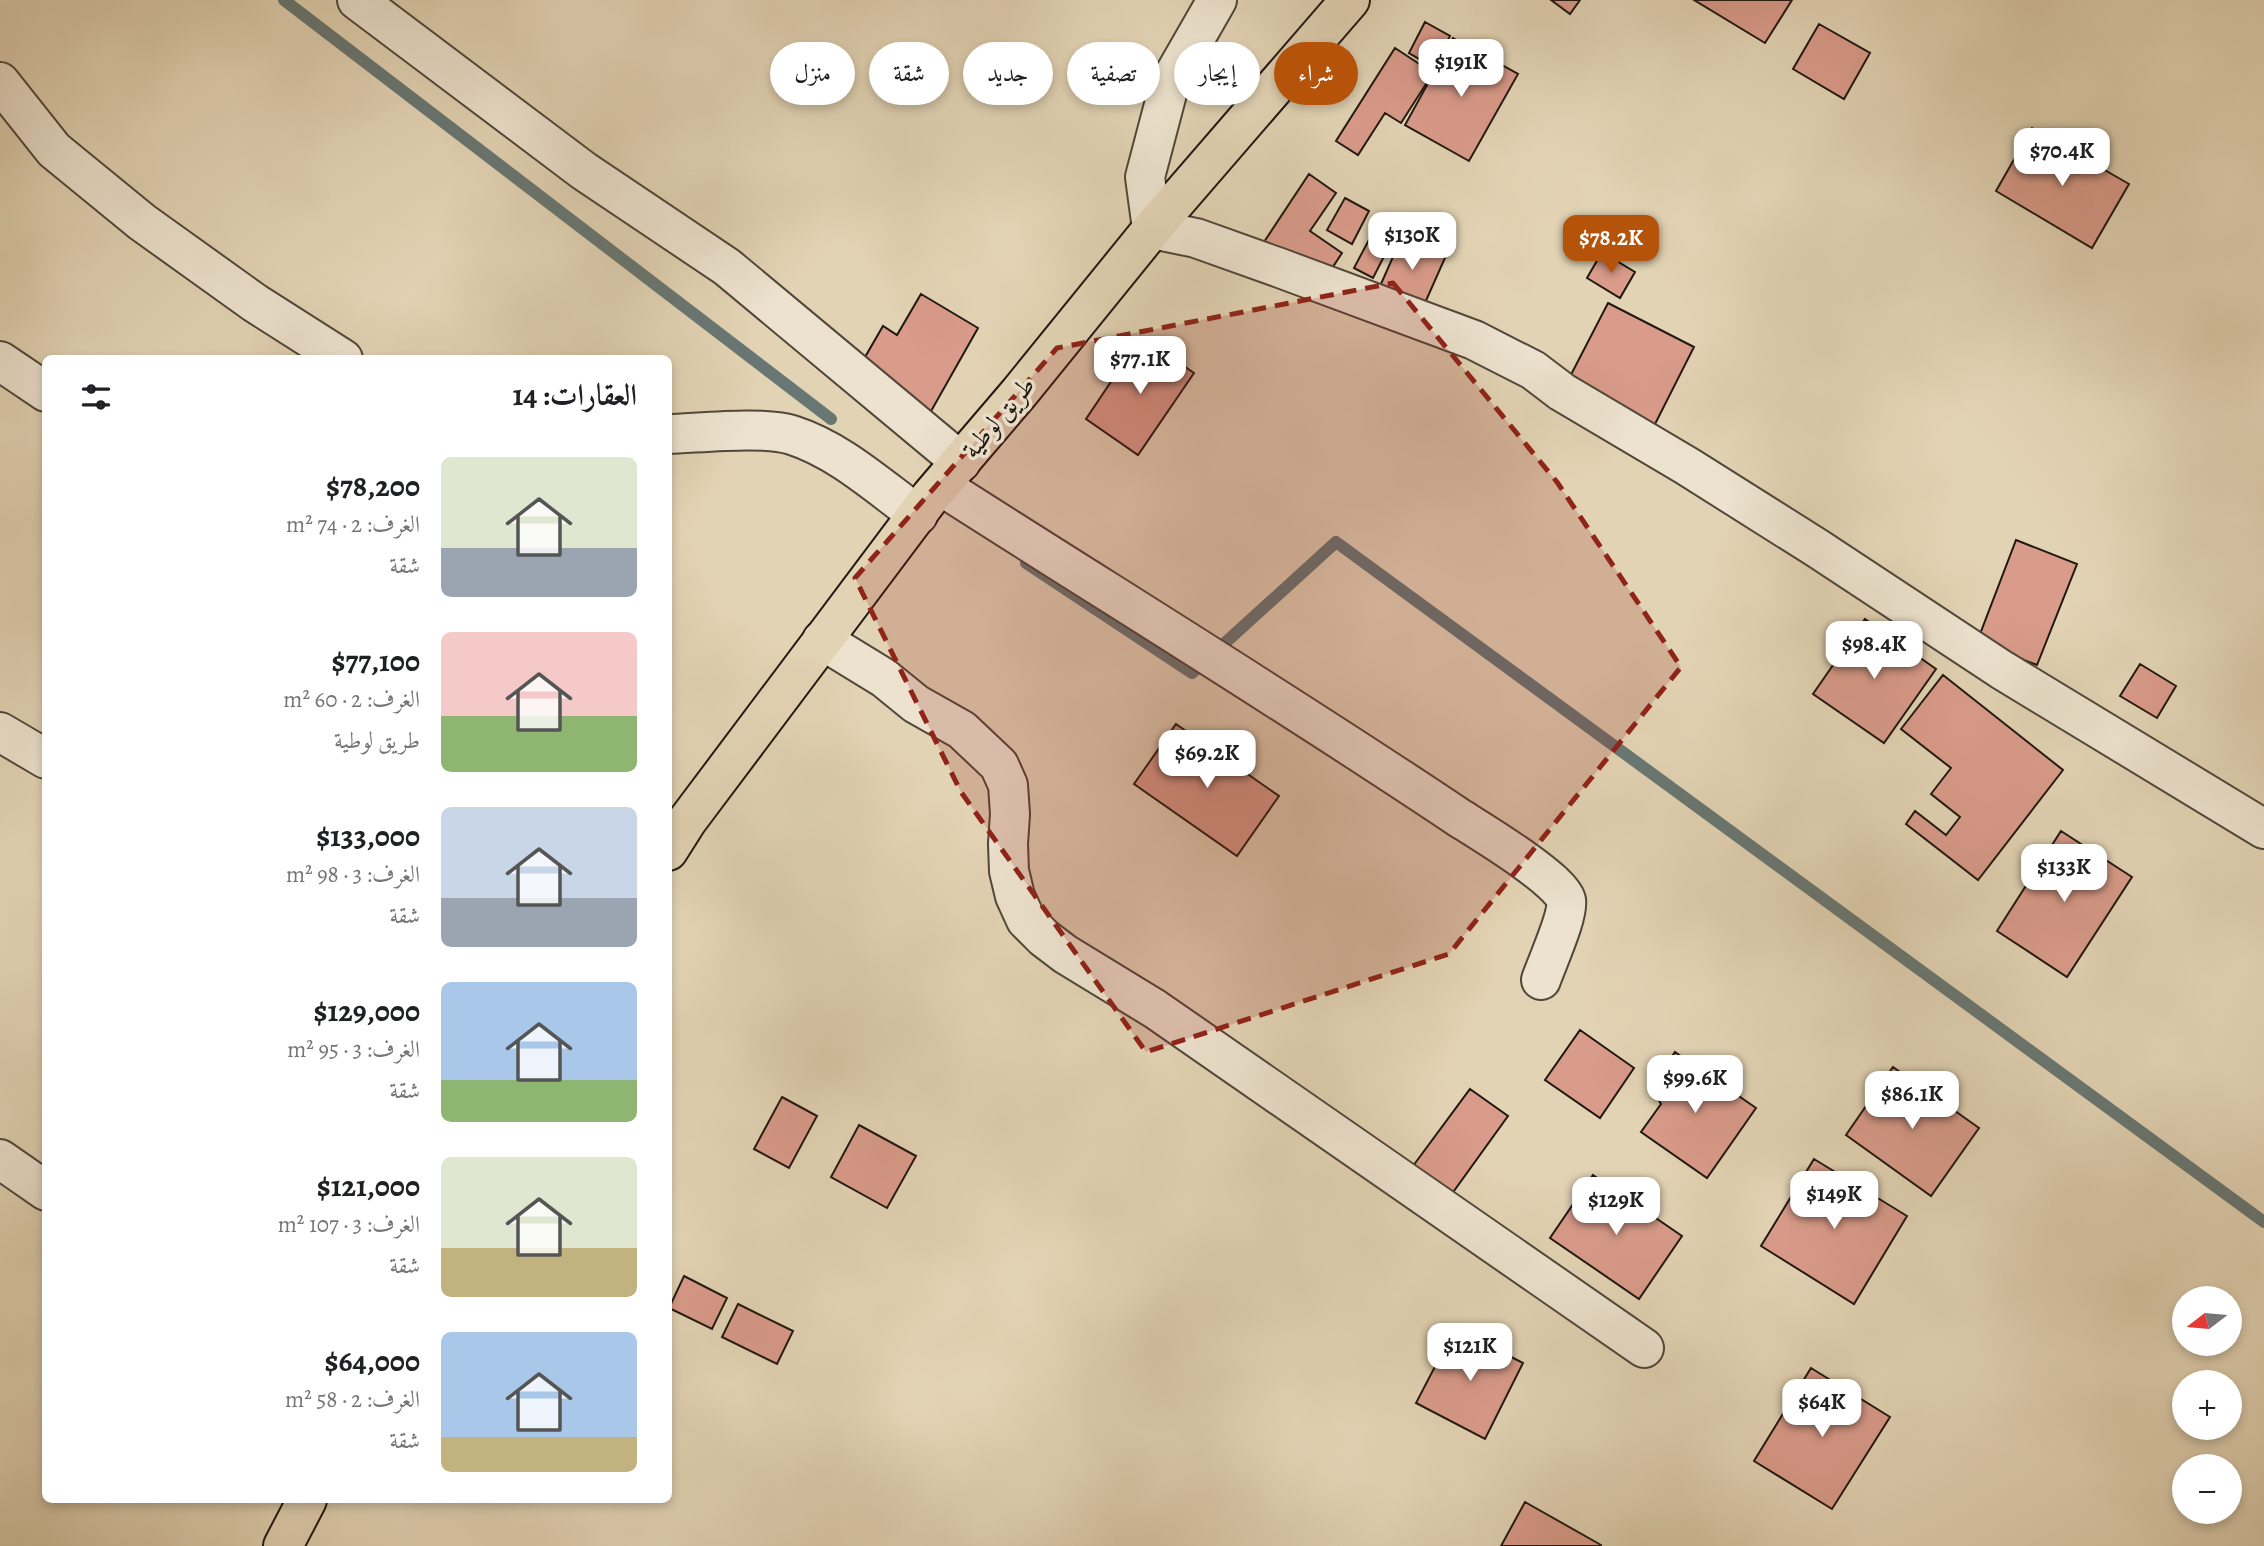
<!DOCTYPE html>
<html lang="ar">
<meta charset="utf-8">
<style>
:root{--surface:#fff;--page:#f2f2f2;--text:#202124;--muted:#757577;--accent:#b45309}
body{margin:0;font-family:Alegreya,Amiri,serif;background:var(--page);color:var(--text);direction:rtl;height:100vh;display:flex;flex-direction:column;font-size:26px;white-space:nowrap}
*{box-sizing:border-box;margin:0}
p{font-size:23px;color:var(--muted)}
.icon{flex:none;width:38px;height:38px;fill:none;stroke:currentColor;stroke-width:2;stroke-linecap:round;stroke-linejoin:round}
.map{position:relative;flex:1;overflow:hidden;direction:ltr}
.sheet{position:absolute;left:42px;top:355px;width:630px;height:1148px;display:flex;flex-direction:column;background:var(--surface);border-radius:10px;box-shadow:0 4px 10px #0003;direction:rtl}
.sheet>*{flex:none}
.guide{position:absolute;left:693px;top:42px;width:665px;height:63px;direction:rtl;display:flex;gap:14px}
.needle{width:46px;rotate:254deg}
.fabs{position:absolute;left:2172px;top:1286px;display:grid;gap:14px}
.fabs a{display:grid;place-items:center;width:70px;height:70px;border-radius:50%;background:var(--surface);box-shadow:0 4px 10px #0003;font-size:35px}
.price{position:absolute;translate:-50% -60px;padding:0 16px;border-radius:14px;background:#fff;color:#222;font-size:23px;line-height:46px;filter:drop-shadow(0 2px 4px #0008)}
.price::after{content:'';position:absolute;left:50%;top:42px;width:21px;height:16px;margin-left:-10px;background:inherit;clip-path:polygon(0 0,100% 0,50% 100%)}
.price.current{background:var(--accent);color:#fff}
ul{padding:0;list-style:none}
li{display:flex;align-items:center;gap:21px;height:175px;padding:0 35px}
li span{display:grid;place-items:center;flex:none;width:196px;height:140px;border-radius:10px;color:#555}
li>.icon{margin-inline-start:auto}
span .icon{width:84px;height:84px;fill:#fffc;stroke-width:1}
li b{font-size:30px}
h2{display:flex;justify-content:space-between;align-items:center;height:84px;padding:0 35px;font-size:30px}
.pill{padding:0 24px;border-radius:32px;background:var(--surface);box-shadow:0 4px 10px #0003;font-size:24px;line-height:63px}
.pill.current{background:var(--accent);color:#fff}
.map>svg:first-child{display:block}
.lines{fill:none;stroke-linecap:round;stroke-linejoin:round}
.stream{stroke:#687773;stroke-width:12}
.building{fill:#d99b8a;stroke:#211811;stroke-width:2}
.minor-casing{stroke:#51473a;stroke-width:42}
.major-casing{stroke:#211811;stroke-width:42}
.minor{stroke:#ece2ce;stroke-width:38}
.major{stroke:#e2d3b4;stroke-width:38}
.marked{fill:#8f2418;fill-opacity:0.2;stroke:#8f2418;stroke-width:5;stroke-dasharray:14 9;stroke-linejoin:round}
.labels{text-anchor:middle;stroke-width:7;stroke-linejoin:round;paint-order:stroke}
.street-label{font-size:26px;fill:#211811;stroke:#ece2ce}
</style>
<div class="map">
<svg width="2264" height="1546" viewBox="0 0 2264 1546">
<rect width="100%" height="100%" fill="#e2d3b4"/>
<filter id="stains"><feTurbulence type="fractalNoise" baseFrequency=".00286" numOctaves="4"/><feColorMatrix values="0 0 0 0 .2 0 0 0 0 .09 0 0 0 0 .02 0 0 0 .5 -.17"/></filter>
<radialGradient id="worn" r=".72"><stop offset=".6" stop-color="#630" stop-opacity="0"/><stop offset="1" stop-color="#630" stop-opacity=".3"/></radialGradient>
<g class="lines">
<path class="stream" d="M 284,0 L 831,419
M 1026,563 L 1192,673 L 1336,542 L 2264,1222"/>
</g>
<path class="building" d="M 1551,0 L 1580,0 L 1570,14 Z
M 1694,0 L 1792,0 L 1765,43 Z
M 1425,22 L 1450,36 L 1433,67 L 1409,53 Z
M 1819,24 L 1870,53 L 1844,99 L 1793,69 Z
M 1453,38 L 1518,74 L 1469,161 L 1405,125 Z
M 1395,48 L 1433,73 L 1401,123 L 1385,113 L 1358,155 L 1336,141 Z
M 2032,128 L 2129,184 L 2092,248 L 1996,191 Z
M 1309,174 L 1336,193 L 1310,231 L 1342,253 L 1323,282 L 1264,242 Z
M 1345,198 L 1369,211 L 1352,244 L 1327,230 Z
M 1380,219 L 1398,229 L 1373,278 L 1354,268 Z
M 1404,232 L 1448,251 L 1421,312 L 1377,293 Z
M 1602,252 L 1635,272 L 1620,298 L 1587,278 Z
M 921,294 L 978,328 L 930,413 L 857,371 L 883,326 L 897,335 Z
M 1608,303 L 1694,347 L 1649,436 L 1562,392 Z
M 1141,337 L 1194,373 L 1138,455 L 1086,419 Z
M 2016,540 L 2077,564 L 2037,665 L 1977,642 Z
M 1865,619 L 1936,669 L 1884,743 L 1813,694 Z
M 2140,664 L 2176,686 L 2157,718 L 2120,696 Z
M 1943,675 L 2063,770 L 1978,880 L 1906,824 L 1915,811 L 1946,835 L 1960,817 L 1931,794 L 1951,768 L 1901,729 Z
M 1176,724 L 1279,796 L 1237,856 L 1134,784 Z
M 2061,831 L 2132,877 L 2067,977 L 1997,931 Z
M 1580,1030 L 1634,1068 L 1600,1118 L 1545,1080 Z
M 1675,1052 L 1756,1108 L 1707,1178 L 1641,1132 L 1661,1104 L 1651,1087 Z
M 1893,1067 L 1979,1128 L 1931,1196 L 1846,1135 Z
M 1470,1089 L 1508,1116 L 1451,1195 L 1413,1166 Z
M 782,1097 L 817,1116 L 789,1168 L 754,1149 Z
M 859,1125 L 916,1156 L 887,1208 L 831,1177 Z
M 1814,1159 L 1907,1216 L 1854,1304 L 1761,1246 Z
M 1593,1175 L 1682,1236 L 1639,1299 L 1550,1238 Z
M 684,1276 L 727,1298 L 712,1329 L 669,1308 Z
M 738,1304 L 793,1331 L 777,1364 L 722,1337 Z
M 1455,1328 L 1523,1363 L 1485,1439 L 1416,1403 Z
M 1811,1368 L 1890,1417 L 1832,1509 L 1754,1461 Z
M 1525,1502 L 1601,1545 L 1601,1546 L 1501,1546 Z"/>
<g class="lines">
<g class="minor-casing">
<path id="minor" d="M 357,0 L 584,171 L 727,267 L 961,462
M 1217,0 L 1170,82 L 1145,177 L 1152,229 L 1196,238 L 1280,268 L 1474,340 L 1533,370 L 1562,392 L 1687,466 L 1817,548 L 2002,670 L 2264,829
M 0,82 L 54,150 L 142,222 L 255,303 L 343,359
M 0,361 L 46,392
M 668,434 C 700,433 764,426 792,435 C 839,450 878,486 918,515
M 941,486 C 1113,596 1288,703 1458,817 C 1480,831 1560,879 1566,900 C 1570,912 1546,965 1541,980
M 822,640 L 884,678 L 916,704 L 962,730 L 999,765 L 1008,785 L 1010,814 L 1008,844 L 1009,871 L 1015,896 L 1026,920 L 1044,938 L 1065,954 L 1155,1009 L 1644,1348
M 0,732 L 46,759
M 0,1159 L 46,1191"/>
</g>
<g class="major-casing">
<path id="major" d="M 668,851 L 687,821 L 931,496 L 1019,393 L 1152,229 L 1350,0
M 283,1546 L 307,1500"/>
</g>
<use href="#minor" class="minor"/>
<use href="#major" class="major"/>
</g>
<path class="marked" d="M 1393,283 L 1557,482 L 1681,667 L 1449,954 L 1146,1052 L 961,792 L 855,578 L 1057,348 Z"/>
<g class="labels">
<g class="street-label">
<text transform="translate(998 417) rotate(-50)" y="9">طريق لوطية</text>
</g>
</g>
<rect width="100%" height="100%" filter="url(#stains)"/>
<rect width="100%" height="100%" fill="url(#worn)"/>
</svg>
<div class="fabs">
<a><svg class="needle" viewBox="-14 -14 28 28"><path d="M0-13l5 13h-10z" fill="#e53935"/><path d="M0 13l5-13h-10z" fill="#757577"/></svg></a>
<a>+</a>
<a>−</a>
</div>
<b class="price" style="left:1461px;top:99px">$191K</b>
<b class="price" style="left:2062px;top:188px">$70.4K</b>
<b class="price" style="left:1412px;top:272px">$130K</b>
<b class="price current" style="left:1611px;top:275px">$78.2K</b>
<b class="price" style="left:1140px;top:396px">$77.1K</b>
<b class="price" style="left:1874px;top:681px">$98.4K</b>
<b class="price" style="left:1207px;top:790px">$69.2K</b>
<b class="price" style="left:2064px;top:904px">$133K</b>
<b class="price" style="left:1695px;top:1115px">$99.6K</b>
<b class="price" style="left:1912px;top:1131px">$86.1K</b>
<b class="price" style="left:1834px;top:1231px">$149K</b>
<b class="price" style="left:1616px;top:1237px">$129K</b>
<b class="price" style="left:1470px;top:1383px">$121K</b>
<b class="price" style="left:1822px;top:1439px">$64K</b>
<div class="guide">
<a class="pill current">شراء</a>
<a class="pill">إيجار</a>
<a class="pill">تصفية</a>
<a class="pill">جديد</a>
<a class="pill">شقة</a>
<a class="pill">منزل</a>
</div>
<section class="sheet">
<h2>العقارات: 14<svg class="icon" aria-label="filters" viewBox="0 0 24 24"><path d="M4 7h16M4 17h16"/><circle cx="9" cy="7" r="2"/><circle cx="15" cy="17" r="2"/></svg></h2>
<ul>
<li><span style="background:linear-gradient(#dfe7d0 65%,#9aa5b1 0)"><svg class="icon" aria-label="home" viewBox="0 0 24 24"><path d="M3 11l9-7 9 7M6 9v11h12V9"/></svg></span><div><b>$78,200</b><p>الغرف: 2 · 74 m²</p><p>شقة</p></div></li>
<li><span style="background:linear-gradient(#f6c9c9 60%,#8fb573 0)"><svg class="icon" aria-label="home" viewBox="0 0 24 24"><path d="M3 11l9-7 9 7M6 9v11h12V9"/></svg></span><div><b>$77,100</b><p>الغرف: 2 · 60 m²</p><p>طريق لوطية</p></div></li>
<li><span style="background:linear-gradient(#c9d6e8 65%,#9aa5b1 0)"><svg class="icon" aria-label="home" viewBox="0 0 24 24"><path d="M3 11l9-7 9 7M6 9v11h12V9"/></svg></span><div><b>$133,000</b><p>الغرف: 3 · 98 m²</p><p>شقة</p></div></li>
<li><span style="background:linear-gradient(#a9c7e8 70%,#8fb573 0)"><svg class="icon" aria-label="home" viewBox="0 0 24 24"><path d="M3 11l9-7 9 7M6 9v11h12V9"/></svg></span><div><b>$129,000</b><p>الغرف: 3 · 95 m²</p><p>شقة</p></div></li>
<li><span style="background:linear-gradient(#dfe7d0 65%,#c2b280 0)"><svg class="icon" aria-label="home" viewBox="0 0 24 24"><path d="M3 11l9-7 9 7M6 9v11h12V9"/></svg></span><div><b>$121,000</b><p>الغرف: 3 · 107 m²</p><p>شقة</p></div></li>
<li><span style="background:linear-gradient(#a9c7e8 75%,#c2b280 0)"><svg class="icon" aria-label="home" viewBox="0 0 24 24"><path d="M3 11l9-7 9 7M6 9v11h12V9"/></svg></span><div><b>$64,000</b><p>الغرف: 2 · 58 m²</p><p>شقة</p></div></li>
</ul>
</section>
</div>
